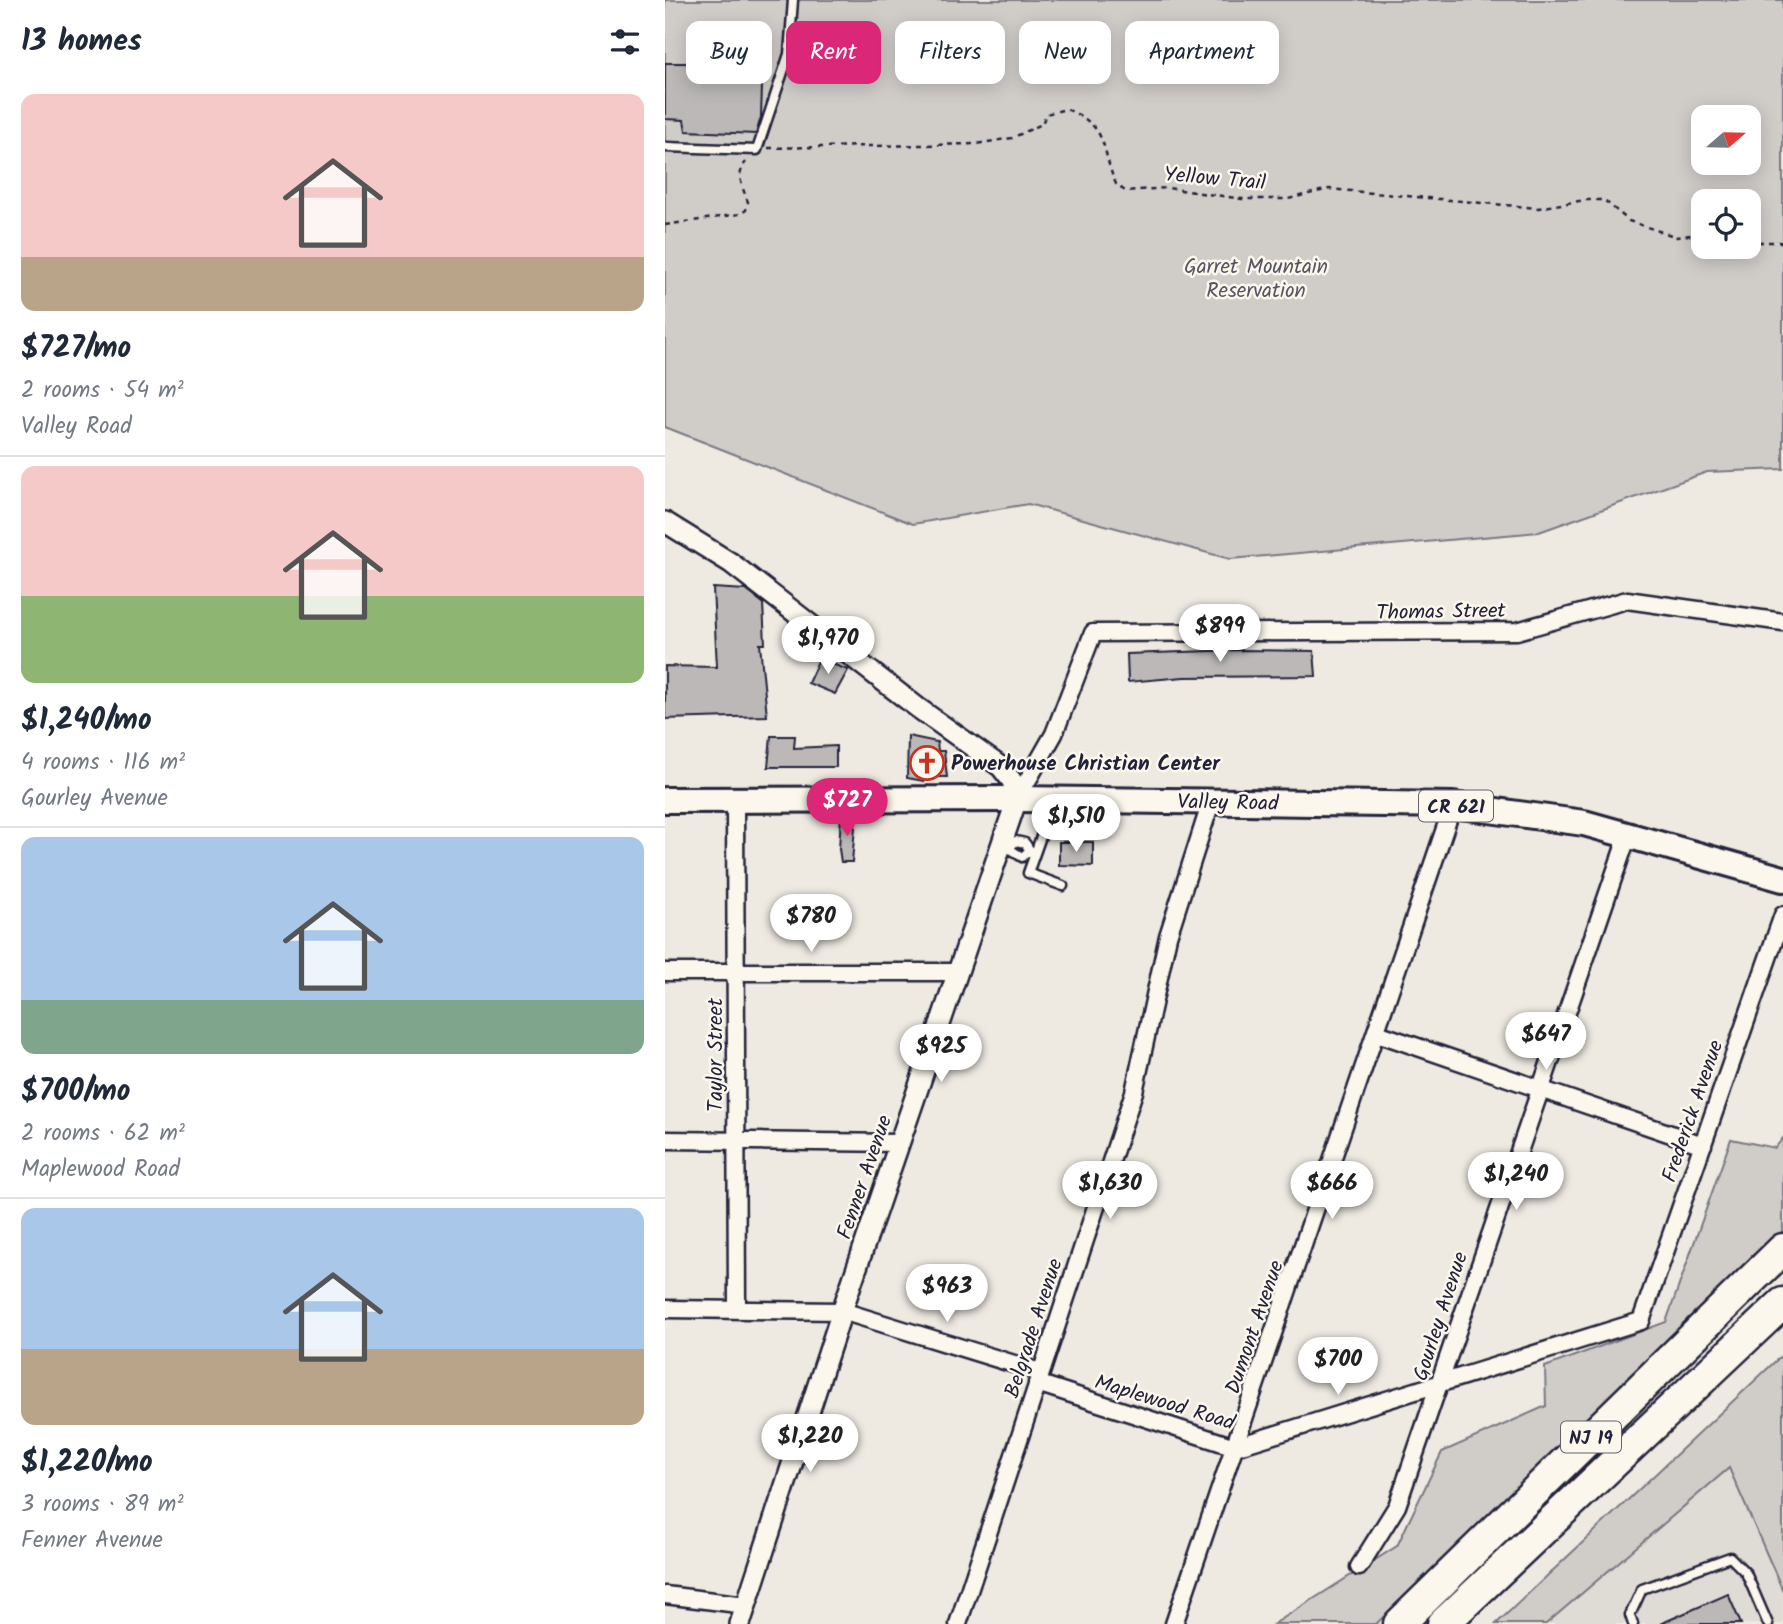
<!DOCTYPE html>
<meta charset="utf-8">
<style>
:root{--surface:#fff;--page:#f6f6f7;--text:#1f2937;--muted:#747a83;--line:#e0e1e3;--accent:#db2777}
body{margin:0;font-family:Kalam,sans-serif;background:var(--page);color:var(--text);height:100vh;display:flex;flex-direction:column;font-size:26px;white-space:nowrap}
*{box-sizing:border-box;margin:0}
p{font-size:23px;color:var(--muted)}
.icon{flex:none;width:38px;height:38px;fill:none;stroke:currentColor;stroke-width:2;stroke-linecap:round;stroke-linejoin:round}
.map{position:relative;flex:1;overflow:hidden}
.drawer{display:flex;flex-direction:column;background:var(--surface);width:665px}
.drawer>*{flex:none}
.top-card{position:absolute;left:21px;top:21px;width:665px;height:63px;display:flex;gap:14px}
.needle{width:46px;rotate:70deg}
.buttons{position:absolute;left:1026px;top:105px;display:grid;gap:14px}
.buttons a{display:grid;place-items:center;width:70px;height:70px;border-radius:14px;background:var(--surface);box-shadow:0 4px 18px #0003;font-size:35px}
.price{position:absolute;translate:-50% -60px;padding:0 16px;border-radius:24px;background:#fff;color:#222;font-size:23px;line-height:46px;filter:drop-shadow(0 2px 4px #0008)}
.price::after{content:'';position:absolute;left:50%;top:42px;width:21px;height:16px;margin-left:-10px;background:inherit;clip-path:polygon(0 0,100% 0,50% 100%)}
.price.on{background:var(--accent);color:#fff}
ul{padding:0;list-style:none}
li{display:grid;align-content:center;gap:14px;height:371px;padding:0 21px}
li+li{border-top:2px solid var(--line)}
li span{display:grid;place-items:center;height:217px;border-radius:14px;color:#555}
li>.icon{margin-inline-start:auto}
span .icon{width:126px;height:126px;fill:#fffc;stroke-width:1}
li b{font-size:30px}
h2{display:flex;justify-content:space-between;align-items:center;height:84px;padding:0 21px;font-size:30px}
.pill{padding:0 24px;border-radius:14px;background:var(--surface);box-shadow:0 4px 18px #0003;font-size:24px;line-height:63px}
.pill.on{background:var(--accent);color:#fff}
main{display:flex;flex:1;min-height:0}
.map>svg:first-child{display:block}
.built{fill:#dfdbd5}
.green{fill:#d0cdc9;stroke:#797882;stroke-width:2;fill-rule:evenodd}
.building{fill:#bcb8b8;stroke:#22223b;stroke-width:2}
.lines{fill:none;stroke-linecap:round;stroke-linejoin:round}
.service-casing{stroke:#22223b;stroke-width:13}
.minor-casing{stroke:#22223b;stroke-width:21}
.tertiary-casing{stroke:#22223b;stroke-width:24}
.primary-casing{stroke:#22223b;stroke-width:30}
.motorway-casing{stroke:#22223b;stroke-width:35}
.path{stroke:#22223b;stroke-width:2.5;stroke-dasharray:5 5;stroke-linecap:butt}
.service{stroke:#fbf7ec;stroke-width:8}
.minor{stroke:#fbf7ec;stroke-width:16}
.tertiary{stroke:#fbf7ec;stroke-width:19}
.primary{stroke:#fbf7ec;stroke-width:24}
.motorway{stroke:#fbf7ec;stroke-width:30}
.labels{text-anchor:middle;stroke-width:5;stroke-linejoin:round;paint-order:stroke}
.shield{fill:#fbf7ec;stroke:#636270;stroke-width:2}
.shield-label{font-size:19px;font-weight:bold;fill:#22223b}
.street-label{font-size:21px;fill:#22223b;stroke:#fbf7ec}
.park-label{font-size:21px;fill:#565566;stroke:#fbf7ec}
.poi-label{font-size:21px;font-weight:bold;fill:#22223b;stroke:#fbf7ec;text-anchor:start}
</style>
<main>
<section class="drawer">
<h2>13 homes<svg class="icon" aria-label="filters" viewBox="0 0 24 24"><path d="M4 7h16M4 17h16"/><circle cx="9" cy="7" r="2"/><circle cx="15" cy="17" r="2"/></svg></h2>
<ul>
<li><span style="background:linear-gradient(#f6c9c9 75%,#b9a48a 0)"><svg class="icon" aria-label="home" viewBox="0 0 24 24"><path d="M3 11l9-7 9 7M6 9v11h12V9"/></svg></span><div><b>$727/mo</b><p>2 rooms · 54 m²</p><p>Valley Road</p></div></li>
<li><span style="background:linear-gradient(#f6c9c9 60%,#8fb573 0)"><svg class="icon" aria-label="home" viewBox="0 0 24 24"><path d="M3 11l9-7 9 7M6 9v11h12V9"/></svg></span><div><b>$1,240/mo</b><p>4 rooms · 116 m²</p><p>Gourley Avenue</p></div></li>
<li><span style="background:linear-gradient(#a9c7e8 75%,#7fa58c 0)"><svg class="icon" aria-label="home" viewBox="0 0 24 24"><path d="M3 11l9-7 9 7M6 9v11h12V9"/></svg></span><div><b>$700/mo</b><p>2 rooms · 62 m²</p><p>Maplewood Road</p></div></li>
<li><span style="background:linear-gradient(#a9c7e8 65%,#b9a48a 0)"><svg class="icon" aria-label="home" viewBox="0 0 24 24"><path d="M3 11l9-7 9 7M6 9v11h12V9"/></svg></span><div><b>$1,220/mo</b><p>3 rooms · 89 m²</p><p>Fenner Avenue</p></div></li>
</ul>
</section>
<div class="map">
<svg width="1118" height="1624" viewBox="0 0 1118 1624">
<rect width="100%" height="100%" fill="#eeeae2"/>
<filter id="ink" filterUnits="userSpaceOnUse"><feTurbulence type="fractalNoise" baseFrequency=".0143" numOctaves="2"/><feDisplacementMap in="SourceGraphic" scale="14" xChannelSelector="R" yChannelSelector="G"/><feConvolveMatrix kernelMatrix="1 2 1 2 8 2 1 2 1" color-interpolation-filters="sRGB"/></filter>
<g filter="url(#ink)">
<path class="built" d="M 1064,1468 L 1118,1591 L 1118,1624 L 881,1624 Z"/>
<path class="green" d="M 0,0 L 1118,0 L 1118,469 L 1042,472 L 874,532 L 565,559 L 363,504 L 248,524 L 0,427 ZM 1038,117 L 1083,117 L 1083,163 L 1038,163 ZM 1038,201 L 1083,201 L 1083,247 L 1038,247 Z
M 1118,1138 L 1118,1232 L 711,1624 L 609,1624 L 732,1546 L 777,1452 L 881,1406 L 880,1367 L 1001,1322 L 1066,1139 L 1110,1148 Z
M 1118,1354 L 1118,1591 L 1064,1468 L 881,1624 L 831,1624 Z"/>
<path class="building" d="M 23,51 L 98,54 L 96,117 L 91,134 L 21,131 L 19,120 L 0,119 L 0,63 L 23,63 Z
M 48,588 L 81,590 L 98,603 L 100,644 L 95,644 L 102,716 L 0,719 L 0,666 L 52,667 Z
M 573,650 L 649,651 L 651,676 L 519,677 L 463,682 L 462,654 Z
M 154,659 L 183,670 L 170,694 L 143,683 Z
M 106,736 L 130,736 L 129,748 L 171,746 L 171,767 L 103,767 Z
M 243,736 L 272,742 L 273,751 L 279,751 L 282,777 L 259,777 L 259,781 L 242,778 Z
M 176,815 L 191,815 L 187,862 L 176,862 L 174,849 Z
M 394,842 L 428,842 L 428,866 L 394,865 Z
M 1063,1594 L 1076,1624 L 995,1624 Z"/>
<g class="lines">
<g class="service-casing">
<path id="service" d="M 0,147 L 92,150 L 124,54 L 128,0
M 337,844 L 357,857 L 364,851
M 345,847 L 351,841 L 360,843 L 366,852
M 398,886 L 363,873 L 379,828 L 423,832 L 428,827 L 429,818 L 424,814 L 419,817 L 423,829
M 968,1624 L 965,1615 L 977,1589 L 1065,1557 L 1081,1573 L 1103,1624"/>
</g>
<g class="minor-casing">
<path id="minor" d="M 352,799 L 389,734 L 428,633 L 852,631 L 962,600 L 1118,622
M 70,800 L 72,1309
M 0,972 L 293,972
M 712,1033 L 1038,1145
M 0,1140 L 235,1143
M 0,1309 L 177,1311 L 375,1372
M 372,1383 L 570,1447 L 976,1321 L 1118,915
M 694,1567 L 732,1506 L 963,835
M 0,1595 L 81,1605
M 293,1624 L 469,1092 L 503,936 L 546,802
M 509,1624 L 788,805"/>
</g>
<g class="tertiary-casing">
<path id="tertiary" d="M 0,522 L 66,563 L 253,708 L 336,767 L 347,781 L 352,799 L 177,1311 L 75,1624"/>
</g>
<g class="primary-casing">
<path id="primary" d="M 0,800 L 352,799 L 788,805 L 919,823 L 1118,879"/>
</g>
<g class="motorway-casing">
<path id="motorway" d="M 734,1624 L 1118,1249
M 778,1624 L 1118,1303"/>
</g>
<path class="path" d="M 103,148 L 311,144 L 347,138 L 377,124 L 381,114 L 401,109 C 446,127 435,149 451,184 L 460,191 L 502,188 L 577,199 L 623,199 L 664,189 L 873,208 L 920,200 L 939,200 L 964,221 L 1012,237 L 1038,233
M 0,225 L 75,214 L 81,210 L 83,202 C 78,188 70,175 81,162
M 1083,242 L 1118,242"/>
<use href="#service" class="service"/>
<use href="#minor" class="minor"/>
<use href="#tertiary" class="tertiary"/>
<use href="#primary" class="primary"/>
<use href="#motorway" class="motorway"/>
</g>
</g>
<defs>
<g id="church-ring" transform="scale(1.75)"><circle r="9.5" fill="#fbf7ec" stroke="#c8321e" stroke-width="1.5"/><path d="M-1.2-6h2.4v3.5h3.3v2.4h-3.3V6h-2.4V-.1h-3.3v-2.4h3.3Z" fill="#c8321e"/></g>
</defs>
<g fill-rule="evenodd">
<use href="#church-ring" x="262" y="763"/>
</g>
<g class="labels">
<g class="shield">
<rect x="754" y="790.5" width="74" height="31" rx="5"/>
<rect x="896" y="1421.5" width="60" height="31" rx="5"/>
</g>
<g class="shield-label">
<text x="791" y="813">CR 621</text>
<text x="926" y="1444">NJ 19</text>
</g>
<g class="street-label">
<text transform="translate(550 178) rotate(5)" y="7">Yellow Trail</text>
<text transform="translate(776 611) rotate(-1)" y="7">Thomas Street</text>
<text transform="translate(563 802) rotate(1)" y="7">Valley Road</text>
<text transform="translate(50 1055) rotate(-90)" y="7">Taylor Street</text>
<text transform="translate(1027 1111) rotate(-71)" y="7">Frederick Avenue</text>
<text transform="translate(199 1177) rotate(-71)" y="7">Fenner Avenue</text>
<text transform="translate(775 1316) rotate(-72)" y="7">Gourley Avenue</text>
<text transform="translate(589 1327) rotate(-71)" y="7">Dumont Avenue</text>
<text transform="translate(368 1328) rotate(-72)" y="7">Belgrade Avenue</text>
<text transform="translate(500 1402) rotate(17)" y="7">Maplewood Road</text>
</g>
<g class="park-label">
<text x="591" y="273">Garret Mountain<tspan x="591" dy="24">Reservation</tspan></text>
</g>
<g class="poi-label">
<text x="286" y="770">Powerhouse Christian Center</text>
</g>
</g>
</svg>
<div class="buttons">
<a><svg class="needle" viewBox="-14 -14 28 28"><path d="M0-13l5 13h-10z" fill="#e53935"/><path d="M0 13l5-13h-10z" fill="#747a83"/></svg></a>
<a><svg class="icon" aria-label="locate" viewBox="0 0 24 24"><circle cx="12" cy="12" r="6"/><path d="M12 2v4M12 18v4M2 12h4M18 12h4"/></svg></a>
</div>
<b class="price" style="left:555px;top:664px">$899</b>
<b class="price" style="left:163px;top:676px">$1,970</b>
<b class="price on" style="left:182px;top:838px">$727</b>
<b class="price" style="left:411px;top:854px">$1,510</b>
<b class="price" style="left:146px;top:954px">$780</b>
<b class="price" style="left:881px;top:1072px">$647</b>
<b class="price" style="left:276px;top:1084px">$925</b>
<b class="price" style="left:851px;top:1212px">$1,240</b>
<b class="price" style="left:445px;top:1221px">$1,630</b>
<b class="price" style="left:667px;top:1221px">$666</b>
<b class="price" style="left:282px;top:1324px">$963</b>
<b class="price" style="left:673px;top:1397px">$700</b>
<b class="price" style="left:145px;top:1474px">$1,220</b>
<div class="top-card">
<a class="pill">Buy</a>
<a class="pill on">Rent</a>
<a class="pill">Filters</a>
<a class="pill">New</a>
<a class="pill">Apartment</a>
</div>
</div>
</main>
